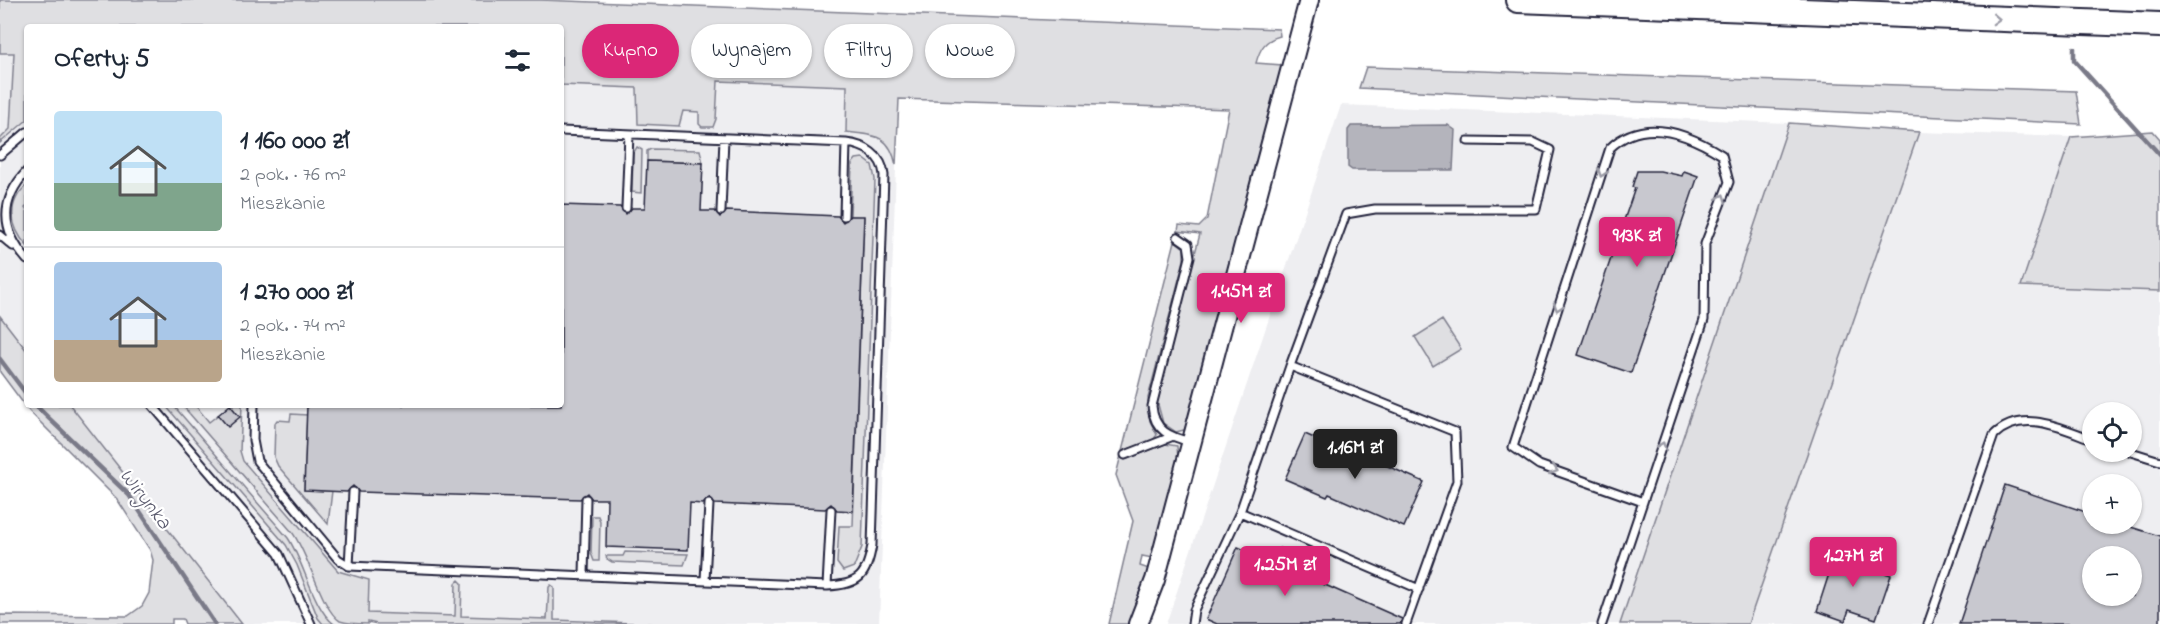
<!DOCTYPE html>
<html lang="pl">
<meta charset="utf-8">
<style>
:root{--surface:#fff;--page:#f2f2f3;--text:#1f2937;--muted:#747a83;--line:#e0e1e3;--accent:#db2777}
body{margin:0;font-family:"Indie Flower",sans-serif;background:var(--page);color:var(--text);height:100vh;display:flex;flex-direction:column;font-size:22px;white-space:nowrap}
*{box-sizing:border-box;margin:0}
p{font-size:20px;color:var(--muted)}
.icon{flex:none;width:33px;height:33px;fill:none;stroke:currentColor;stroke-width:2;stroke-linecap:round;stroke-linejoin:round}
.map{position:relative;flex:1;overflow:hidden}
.sheet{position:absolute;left:24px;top:24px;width:540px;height:384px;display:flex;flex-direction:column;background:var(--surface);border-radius:6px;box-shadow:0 2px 4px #0004}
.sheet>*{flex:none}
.guide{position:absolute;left:582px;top:24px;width:570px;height:54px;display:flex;gap:12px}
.buttons{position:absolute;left:2082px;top:402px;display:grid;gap:12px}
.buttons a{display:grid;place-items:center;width:60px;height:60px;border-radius:50%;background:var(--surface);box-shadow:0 2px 4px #0004;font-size:30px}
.price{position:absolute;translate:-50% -51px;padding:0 14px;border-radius:6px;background:var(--accent);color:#fff;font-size:20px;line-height:39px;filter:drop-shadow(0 2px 3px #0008)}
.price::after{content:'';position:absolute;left:50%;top:36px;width:18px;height:14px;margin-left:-9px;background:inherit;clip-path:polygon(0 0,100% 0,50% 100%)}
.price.active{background:#222;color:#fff}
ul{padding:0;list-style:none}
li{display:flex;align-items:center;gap:18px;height:150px;padding:0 30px}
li+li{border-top:2px solid var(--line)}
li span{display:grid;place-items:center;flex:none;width:168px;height:120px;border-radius:6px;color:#555}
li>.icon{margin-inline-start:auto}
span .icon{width:72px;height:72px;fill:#fffc;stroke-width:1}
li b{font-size:26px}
h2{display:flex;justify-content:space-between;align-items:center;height:72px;padding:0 30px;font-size:26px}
.tag{padding:0 21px;border-radius:27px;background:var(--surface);box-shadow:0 2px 4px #0004;font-size:21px;line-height:54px}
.tag.active{background:var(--accent);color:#fff}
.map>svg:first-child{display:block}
.built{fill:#eeeef1;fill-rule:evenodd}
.green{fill:#dfdfe2;stroke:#80808e;stroke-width:1.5}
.water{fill:#b4b4bc;stroke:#7a7a88;stroke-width:1.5}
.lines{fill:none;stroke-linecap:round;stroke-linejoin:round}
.stream{stroke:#7a7a88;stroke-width:4.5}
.building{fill:#c8c8cf;stroke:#22223b;stroke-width:1.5;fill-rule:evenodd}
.lane-casing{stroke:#22223b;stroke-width:11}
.secondary-casing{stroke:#22223b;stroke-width:22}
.highway-casing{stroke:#22223b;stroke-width:28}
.lane{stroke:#fff;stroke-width:7}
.secondary{stroke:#fff;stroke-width:18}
.highway{stroke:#fff;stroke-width:24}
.oneway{stroke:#9c9ca7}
.labels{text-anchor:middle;stroke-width:4.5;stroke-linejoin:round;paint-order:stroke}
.water-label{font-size:21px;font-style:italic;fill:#5c5c6f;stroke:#fff}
</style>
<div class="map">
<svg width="2160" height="624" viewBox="0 0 2160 624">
<rect width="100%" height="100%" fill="#fff"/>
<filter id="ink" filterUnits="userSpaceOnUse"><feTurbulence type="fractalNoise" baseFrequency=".0167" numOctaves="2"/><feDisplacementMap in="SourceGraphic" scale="12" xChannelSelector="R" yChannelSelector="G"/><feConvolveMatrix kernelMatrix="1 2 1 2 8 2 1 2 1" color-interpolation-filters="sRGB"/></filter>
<g filter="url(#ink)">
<path class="built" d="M 648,30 L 899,88 L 879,624 L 242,624 L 70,405 L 561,405 L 561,75 Z
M 0,53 L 27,54 L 27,351 L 0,316 Z
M 1341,105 L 1789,123 L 1620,624 L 1166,624 Z
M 1919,132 L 2071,137 L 2021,285 L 2160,291 L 2160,624 L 1748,624 ZM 2092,412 L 2132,412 L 2132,452 L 2092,452 ZM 2092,484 L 2132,484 L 2132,524 L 2092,524 ZM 2092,556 L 2132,556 L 2132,596 L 2092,596 Z"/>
<path class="green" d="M 0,0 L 541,0 L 1279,29 L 1280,36 C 1265,40 1260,48 1256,63 L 1282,65 L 1189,420 L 1184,430 L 1176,432 L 1163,423 L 1157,401 L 1200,234 L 1178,231 L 1179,225 L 1199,227 L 1207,219 L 1229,109 L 899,99 L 896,165 C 889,133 874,136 846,132 L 847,86 L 718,81 L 716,119 L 713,127 L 702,127 L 699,124 L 699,112 L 683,111 L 679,126 L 638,124 L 637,88 L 561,85 L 561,27 L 27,27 L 27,120 L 0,143 L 0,139 L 10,129 L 14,53 L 0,53 Z
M 1366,67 L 2076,91 L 2081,124 L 1359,88 Z
M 1789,123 L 1919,132 L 1748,624 L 1620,624 Z
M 2153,131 L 2160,139 L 2160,291 L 2021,286 L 2071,137 Z
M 637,147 L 642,150 L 641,193 L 632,192 L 633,154 Z
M 651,149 L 700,150 L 703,163 L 647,161 L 647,151 Z
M 863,158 L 872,165 L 875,179 L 862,547 L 854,567 L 843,571 L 837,563 L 839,526 L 853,526 L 864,217 L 850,216 L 852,164 L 856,159 Z
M 27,185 L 27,206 L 25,208 L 27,211 L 27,246 C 10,227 6,203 27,185 Z
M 1175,241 L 1184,248 L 1184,260 L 1148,398 L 1150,421 L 1157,435 L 1152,441 L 1122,451 L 1125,460 L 1165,444 L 1177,446 L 1178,459 L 1152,558 L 1142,556 L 1140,566 L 1149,569 L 1131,624 L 1109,624 L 1133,521 L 1116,475 Z
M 0,316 L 27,351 L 27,405 L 70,405 L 242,624 L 185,624 L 183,619 L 172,619 L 172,624 L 0,624 L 0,615 L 128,616 L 142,606 L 149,593 L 153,560 L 150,550 L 117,499 L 29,411 L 0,372 Z
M 1442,320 L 1461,349 L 1433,366 L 1415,337 Z
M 165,405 L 173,405 L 288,538 C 304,562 313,608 334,624 L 323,624 L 318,618 L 297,565 L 286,545 Z
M 182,405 L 195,405 L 209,422 L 218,415 L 239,417 L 230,405 L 242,405 L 240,451 L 243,461 L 338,571 L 369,580 L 368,613 L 455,616 L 456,583 L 459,580 L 462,583 L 461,616 L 547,619 L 549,587 L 551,585 L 554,587 L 554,620 L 660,624 L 377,624 L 368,622 L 368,624 C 359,624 348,624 340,621 C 321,609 309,554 292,532 Z
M 291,414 L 307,415 L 304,490 L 332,491 L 328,524 L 278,466 L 274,457 L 275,423 L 277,420 L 290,421 Z
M 592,516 L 598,516 L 600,521 L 599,561 L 594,561 L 591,553 Z
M 625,552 L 688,554 L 684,565 L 612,562 L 607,559 L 606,556 L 623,556 Z"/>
<path class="water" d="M 1448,125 L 1455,130 L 1453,170 L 1352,170 L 1348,167 L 1348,130 L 1351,126 Z"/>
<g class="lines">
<path class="stream" d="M 2074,48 L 2074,60 L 2160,155
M 0,359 L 27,395
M 35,405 L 129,495 L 215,624"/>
</g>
<path class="building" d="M 647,161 L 703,163 L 701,211 L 715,211 L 720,217 L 727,211 L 838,216 L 843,222 L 850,216 L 864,216 L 853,511 L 837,510 L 831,504 L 825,509 L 715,504 L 709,498 L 703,504 L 690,503 L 688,550 L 606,547 L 607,499 L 592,499 L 587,493 L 580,499 L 359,492 L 353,486 L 347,492 L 304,490 L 307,405 L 561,405 L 561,205 L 620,207 L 626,214 L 632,208 L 645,208 Z
M 1637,171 L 1660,171 L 1682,176 L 1684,171 L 1698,176 L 1631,373 L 1578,355 L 1635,188 L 1632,187 Z
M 230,405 L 240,417 L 228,427 L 218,415 Z
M 1305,434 L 1350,454 L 1351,450 L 1424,482 L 1404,527 L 1329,494 L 1327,497 L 1285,479 Z
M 2005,485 L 2092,514 L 2092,524 L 2121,524 L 2160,536 L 2160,624 L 1959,624 ZM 2092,556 L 2132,556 L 2132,596 L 2092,596 Z
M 1238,547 L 1274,563 L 1280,548 L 1295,555 L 1289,569 L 1402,619 L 1400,624 L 1217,624 L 1206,619 Z
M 1837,549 L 1866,559 L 1864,566 L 1891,575 L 1876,619 L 1849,610 L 1845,621 L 1817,611 Z"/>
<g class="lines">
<g class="lane-casing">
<path id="lane" d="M 0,155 L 27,132
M 27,171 C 0,200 0,229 27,260
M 626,208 L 629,134
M 721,211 L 724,138
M 844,216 L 846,143
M 0,235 L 13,246
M 1178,237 L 1188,244 L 1190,257 L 1152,406 C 1154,431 1170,437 1191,442
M 152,405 L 279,554 L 311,624
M 254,405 L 253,440 L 257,461 L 338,559 L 349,566 L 827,586 C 859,585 867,576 872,545 L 884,175 C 882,155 865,145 846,143 L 561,131
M 2131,452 L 2160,461
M 1125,455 L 1171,437
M 1240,512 L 1419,589
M 349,566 L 353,492
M 584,575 L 586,499
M 705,580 L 709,504
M 827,586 L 831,510
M 1192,624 L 1194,610 L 1240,512 L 1290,366
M 1406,624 L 1457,481 L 1455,432 L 1290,366 L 1346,214 L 1375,209 L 1536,209 L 1550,150 L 1533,142 L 1468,141
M 1602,624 L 1704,320 L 1705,244 L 1729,182 L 1722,155 C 1687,133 1643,116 1610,148 L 1513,447 L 1539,465 L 1643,502
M 1928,624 L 1994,435 C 2022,408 2061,428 2092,439"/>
</g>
<g class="secondary-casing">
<path id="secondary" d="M 1138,624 L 1155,580 L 1309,0"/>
</g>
<g class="highway-casing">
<path id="highway" d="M 1518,0 L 2160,25"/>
</g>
<use href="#lane" class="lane"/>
<use href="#secondary" class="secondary"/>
<use href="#highway" class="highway"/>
</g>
<defs><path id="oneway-chevron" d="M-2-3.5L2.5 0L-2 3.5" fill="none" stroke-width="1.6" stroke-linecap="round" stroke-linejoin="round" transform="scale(1.5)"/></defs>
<g class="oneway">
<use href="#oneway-chevron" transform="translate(1996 19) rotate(2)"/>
<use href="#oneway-chevron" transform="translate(1602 173) rotate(109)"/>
<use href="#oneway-chevron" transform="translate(1722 198) rotate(-69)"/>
<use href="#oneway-chevron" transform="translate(1558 307) rotate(108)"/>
<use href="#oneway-chevron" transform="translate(1662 446) rotate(-71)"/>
<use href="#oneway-chevron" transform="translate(1554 470) rotate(19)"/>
</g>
</g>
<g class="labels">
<g class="water-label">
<text transform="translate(146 498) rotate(52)" y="7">Wirynka</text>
</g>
</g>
</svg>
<div class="buttons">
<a><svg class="icon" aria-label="locate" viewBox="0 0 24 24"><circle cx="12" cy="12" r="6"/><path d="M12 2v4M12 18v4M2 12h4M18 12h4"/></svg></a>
<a>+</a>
<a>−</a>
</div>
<b class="price" style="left:1637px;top:268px">913K zł</b>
<b class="price" style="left:1241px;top:324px">1.45M zł</b>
<b class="price active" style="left:1355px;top:480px">1.16M zł</b>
<b class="price" style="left:1853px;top:588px">1.27M zł</b>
<b class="price" style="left:1285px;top:597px">1.25M zł</b>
<div class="guide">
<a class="tag active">Kupno</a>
<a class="tag">Wynajem</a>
<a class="tag">Filtry</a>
<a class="tag">Nowe</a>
</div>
<section class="sheet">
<h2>Oferty: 5<svg class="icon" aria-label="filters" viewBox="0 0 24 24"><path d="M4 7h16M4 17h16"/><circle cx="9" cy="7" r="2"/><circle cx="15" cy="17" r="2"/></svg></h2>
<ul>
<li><span style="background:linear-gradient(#bfe0f5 60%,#7fa58c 0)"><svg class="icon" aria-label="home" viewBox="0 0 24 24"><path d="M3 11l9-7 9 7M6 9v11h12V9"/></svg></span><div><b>1 160 000 zł</b><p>2 pok. · 76 m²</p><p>Mieszkanie</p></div></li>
<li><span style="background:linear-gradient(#a9c7e8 65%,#b9a48a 0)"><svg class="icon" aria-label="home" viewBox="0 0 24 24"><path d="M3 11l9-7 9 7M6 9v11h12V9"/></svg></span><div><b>1 270 000 zł</b><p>2 pok. · 74 m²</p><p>Mieszkanie</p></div></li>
</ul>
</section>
</div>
